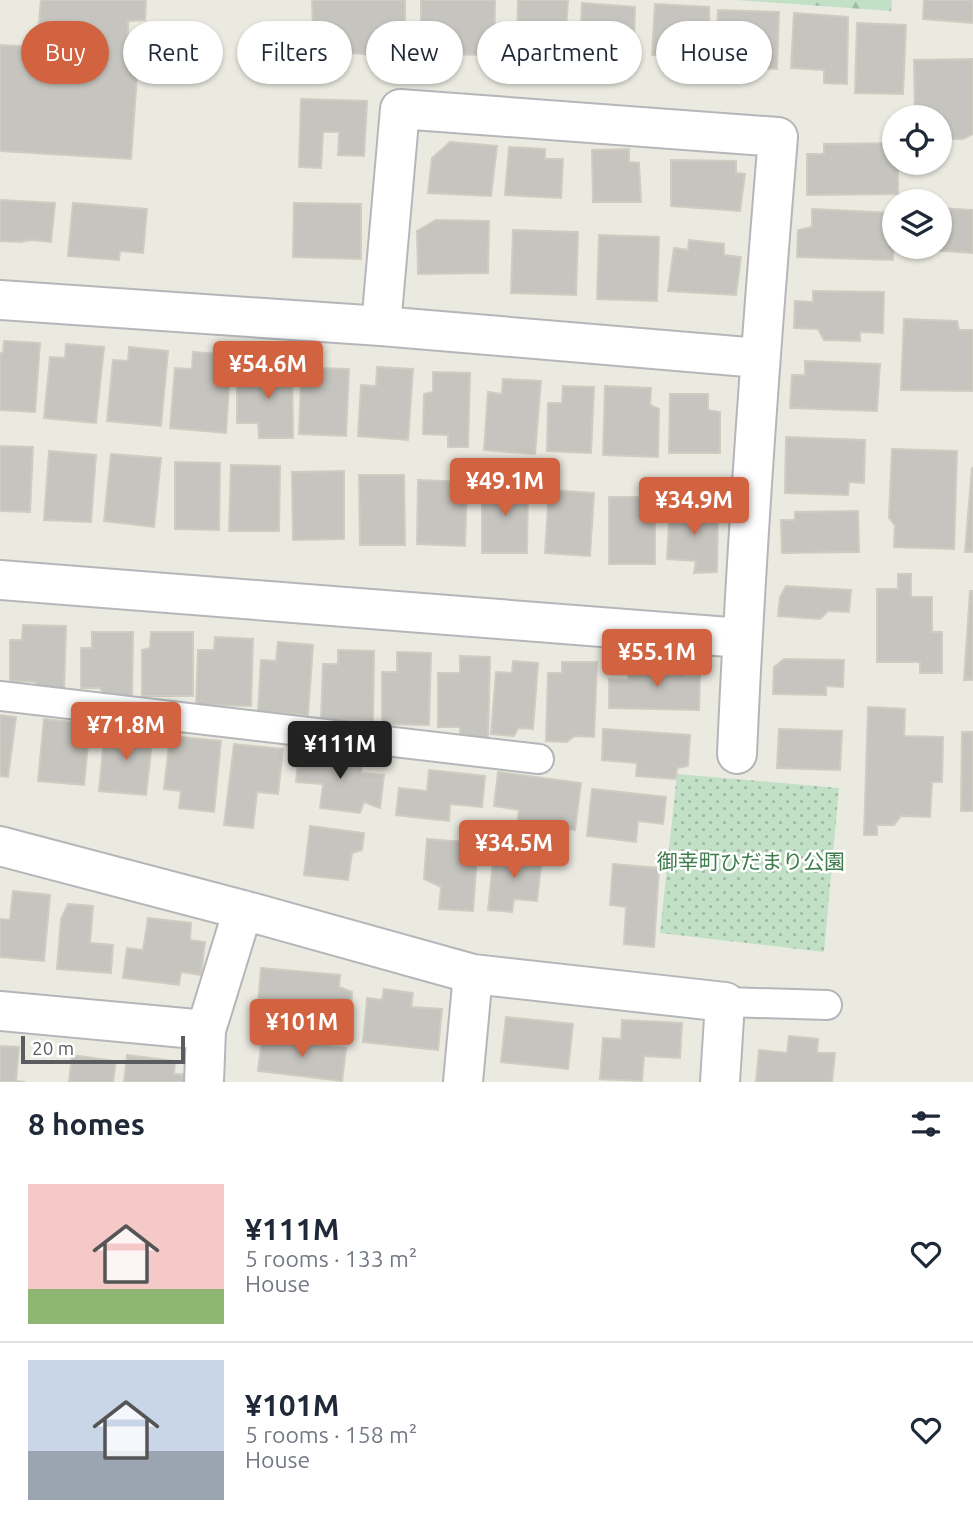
<!DOCTYPE html>
<meta charset="utf-8">
<style>
:root{--surface:#fff;--page:#f6f6f7;--text:#1f2937;--muted:#747a83;--line:#e0e1e3;--accent:#d26340}
body{margin:0;font-family:Ubuntu,"Noto Sans JP",sans-serif;background:var(--page);color:var(--text);height:100vh;display:flex;flex-direction:column;font-size:26px;white-space:nowrap}
*{box-sizing:border-box;margin:0}
p{font-size:23px;color:var(--muted)}
.icon{flex:none;width:38px;height:38px;fill:none;stroke:currentColor;stroke-width:2;stroke-linecap:round;stroke-linejoin:round}
.map{position:relative;height:1082px;overflow:hidden}
.sheet{display:flex;flex-direction:column;background:var(--surface);flex:1}
.sheet>*{flex:none}
.top-card{position:absolute;left:21px;top:21px;width:931px;height:63px;display:flex;gap:14px}
.controls{position:absolute;left:882px;top:105px;display:grid;gap:14px}
.controls a{display:grid;place-items:center;width:70px;height:70px;border-radius:50%;background:var(--surface);box-shadow:0 2px 5px #0004;font-size:35px}
.scale{position:absolute;left:21px;bottom:18px;width:164px;box-sizing:border-box;padding-left:7px;border:4px solid #5a5c60;border-top:0;font-size:19px;line-height:24px;white-space:nowrap;color:#5a5c60;-webkit-text-stroke:5px #fff;paint-order:stroke}
.price{position:absolute;translate:-50% -60px;padding:0 16px;border-radius:7px;background:var(--accent);color:#fff;font-size:23px;line-height:46px;filter:drop-shadow(0 2px 4px #0008)}
.price::after{content:'';position:absolute;left:50%;top:42px;width:21px;height:16px;margin-left:-10px;background:inherit;clip-path:polygon(0 0,100% 0,50% 100%)}
.price.selected{background:#222;color:#fff}
ul{padding:0;list-style:none}
li{display:flex;align-items:center;gap:21px;height:175px;padding:0 28px}
li+li{border-top:2px solid var(--line)}
li span{display:grid;place-items:center;flex:none;width:196px;height:140px;border-radius:0px;color:#555}
li>.icon{margin-inline-start:auto}
span .icon{width:84px;height:84px;fill:#fffc;stroke-width:1}
li b{font-size:30px}
h2{display:flex;justify-content:space-between;align-items:center;height:84px;padding:0 28px;font-size:30px}
.chip{padding:0 24px;border-radius:32px;background:var(--surface);box-shadow:0 2px 5px #0004;font-size:24px;line-height:63px}
.chip.selected{background:var(--accent);color:#fff}
.map>svg:first-child{display:block}
.grass{fill:url(#grass-dots)}
.forest{fill:url(#forest-firs)}
.building{fill:#c6c4be;stroke:#cfccc1;stroke-width:2}
.lines{fill:none;stroke-linecap:round;stroke-linejoin:round}
.lane-casing{stroke:#b4b6ba;stroke-width:32}
.street-casing{stroke:#b4b6ba;stroke-width:42}
.lane{stroke:#fff;stroke-width:28}
.street{stroke:#fff;stroke-width:38}
.labels{text-anchor:middle;stroke-width:5;stroke-linejoin:round;paint-order:stroke}
.park-label{font-size:21px;fill:#3e7b4b;stroke:#fff}
</style>
<div class="map">
<svg width="973" height="1082" viewBox="0 0 973 1082">
<defs>
<pattern id="grass-dots" width="8" height="8" patternUnits="userSpaceOnUse" patternTransform="scale(1.75)"><rect width="8" height="8" fill="#c1e0c6"/><path d="M2 2h.1M6 6h.1" fill="none" stroke="#a0b9a4" stroke-width="1.8" stroke-linecap="round"/></pattern>
<pattern id="forest-firs" width="22" height="20" patternUnits="userSpaceOnUse" patternTransform="scale(1.75)"><rect width="22" height="20" fill="#c1e0c6"/><path d="M5 1l3.5 6h-7zM16 11l3.5 6h-7z" fill="#a0b9a4"/></pattern>
</defs>
<rect width="100%" height="100%" fill="#ebeae1"/>
<path class="grass" d="M 677,774 L 839,788 L 824,952 L 660,933 Z"/>
<path class="forest" d="M 737,0 L 892,0 L 891,11 Z"/>
<path class="building" d="M 41,0 L 146,0 L 145,20 L 128,21 L 128,60 L 138,62 L 131,159 L 0,151 L 0,45 L 37,47 Z
M 312,0 L 405,0 L 405,27 L 414,39 L 412,59 L 351,53 L 344,63 L 319,63 L 314,52 Z
M 421,0 L 495,0 L 494,55 L 421,54 Z
M 518,0 L 568,0 L 563,73 L 528,75 L 528,50 L 517,49 Z
M 924,0 L 973,0 L 973,23 L 923,19 Z
M 582,3 L 635,7 L 633,70 L 609,68 L 607,80 L 579,75 Z
M 655,4 L 709,7 L 711,63 L 697,62 L 697,72 L 677,73 L 677,55 L 652,55 Z
M 718,10 L 779,12 L 777,69 L 715,66 Z
M 794,13 L 848,17 L 847,84 L 824,83 L 824,70 L 791,68 Z
M 857,23 L 906,25 L 903,94 L 855,93 Z
M 973,59 L 973,134 L 963,139 L 940,139 L 940,117 L 915,117 L 914,60 Z
M 301,99 L 367,101 L 364,156 L 338,155 L 339,132 L 323,132 L 321,168 L 299,167 Z
M 450,142 L 497,146 L 491,196 L 428,193 L 432,158 Z
M 894,143 L 894,163 L 898,163 L 898,194 L 807,195 L 807,154 L 824,154 L 824,144 Z
M 509,147 L 545,149 L 545,159 L 563,159 L 561,198 L 505,195 Z
M 629,149 L 629,162 L 639,163 L 641,202 L 593,202 L 592,150 Z
M 671,160 L 736,161 L 736,173 L 745,174 L 740,211 L 671,206 Z
M 0,200 L 55,203 L 51,242 L 31,240 L 21,242 L 0,241 Z
M 73,203 L 147,209 L 143,253 L 120,251 L 119,260 L 68,256 Z
M 294,203 L 361,204 L 361,259 L 293,257 Z
M 940,208 L 973,210 L 973,253 L 916,249 L 916,247 L 940,247 Z
M 812,209 L 894,213 L 893,260 L 797,257 L 798,230 L 812,227 Z
M 436,220 L 489,221 L 488,273 L 418,274 L 417,231 Z
M 513,230 L 578,232 L 576,295 L 511,293 Z
M 599,235 L 659,237 L 657,301 L 597,299 Z
M 689,240 L 724,244 L 724,255 L 741,257 L 736,295 L 668,291 L 674,248 L 688,250 Z
M 813,291 L 884,292 L 883,333 L 860,332 L 860,341 L 824,340 L 818,329 L 794,328 L 795,301 L 813,302 Z
M 904,319 L 957,321 L 959,330 L 973,330 L 973,391 L 901,390 Z
M 4,341 L 40,343 L 35,412 L 0,410 L 0,353 L 3,353 Z
M 66,344 L 104,347 L 96,423 L 44,418 L 50,357 L 65,358 Z
M 129,347 L 168,351 L 161,426 L 107,421 L 113,360 L 128,361 Z
M 193,352 L 231,355 L 226,433 L 170,428 L 175,368 L 192,369 Z
M 805,361 L 880,364 L 877,411 L 790,408 L 792,375 L 805,375 Z
M 292,364 L 293,438 L 259,438 L 258,423 L 237,423 L 237,379 L 255,379 L 255,365 Z
M 377,367 L 413,369 L 408,440 L 358,436 L 361,385 L 376,386 Z
M 315,368 L 349,369 L 346,436 L 299,434 L 301,380 L 314,380 Z
M 433,372 L 470,373 L 468,447 L 448,447 L 448,435 L 423,434 L 424,394 L 433,392 Z
M 503,379 L 541,381 L 535,454 L 484,450 L 488,392 L 502,394 Z
M 563,386 L 594,387 L 591,453 L 547,451 L 548,403 L 562,403 Z
M 605,386 L 651,388 L 650,405 L 659,409 L 658,457 L 603,455 Z
M 670,394 L 708,394 L 708,410 L 720,412 L 720,453 L 669,453 Z
M 786,437 L 865,440 L 864,483 L 849,482 L 848,495 L 785,493 Z
M 0,446 L 33,447 L 30,512 L 0,511 Z
M 892,449 L 957,451 L 954,549 L 894,547 L 895,525 L 889,518 Z
M 49,451 L 96,455 L 91,522 L 44,520 Z
M 111,454 L 161,458 L 154,527 L 104,521 Z
M 175,462 L 220,463 L 219,530 L 175,529 Z
M 231,465 L 280,466 L 279,531 L 229,531 Z
M 972,468 L 973,468 L 973,552 L 965,552 Z
M 344,471 L 344,539 L 293,540 L 292,472 Z
M 359,475 L 404,475 L 405,545 L 360,545 Z
M 418,480 L 467,482 L 465,546 L 417,544 Z
M 482,482 L 528,483 L 527,553 L 482,553 Z
M 549,490 L 594,493 L 590,556 L 545,553 Z
M 609,497 L 655,497 L 655,564 L 609,564 Z
M 670,505 L 718,509 L 717,572 L 694,573 L 696,561 L 667,559 Z
M 858,511 L 859,552 L 782,553 L 781,520 L 795,520 L 795,512 Z
M 898,574 L 911,574 L 911,597 L 932,597 L 932,632 L 942,632 L 942,673 L 920,673 L 920,662 L 877,662 L 877,589 L 898,589 Z
M 786,586 L 851,590 L 849,612 L 828,611 L 820,619 L 778,616 L 780,597 Z
M 970,591 L 973,591 L 973,680 L 964,680 Z
M 23,625 L 66,626 L 64,689 L 40,689 L 35,682 L 10,681 L 10,640 L 22,640 Z
M 92,632 L 133,632 L 132,700 L 107,700 L 100,688 L 81,688 L 81,648 L 92,648 Z
M 151,632 L 193,632 L 193,696 L 142,696 L 142,650 L 150,648 Z
M 215,637 L 253,639 L 251,706 L 196,705 L 198,650 L 214,650 Z
M 278,642 L 313,645 L 308,715 L 258,712 L 261,660 L 276,661 Z
M 338,650 L 374,651 L 373,721 L 321,720 L 323,664 L 338,664 Z
M 397,652 L 431,653 L 429,725 L 382,724 L 382,672 L 397,672 Z
M 460,656 L 490,657 L 488,740 L 460,740 L 460,727 L 438,727 L 438,673 L 460,673 Z
M 784,659 L 844,660 L 843,687 L 826,686 L 826,695 L 773,694 L 774,667 Z
M 513,661 L 538,663 L 533,729 L 518,728 L 514,736 L 491,734 L 496,672 L 512,673 Z
M 562,662 L 597,662 L 594,737 L 574,736 L 567,742 L 546,741 L 548,673 L 562,673 Z
M 650,662 L 686,663 L 686,676 L 700,676 L 699,710 L 609,708 L 609,679 L 628,680 L 629,670 L 644,670 Z
M 868,707 L 905,709 L 904,736 L 943,737 L 942,782 L 932,782 L 930,817 L 901,816 L 894,825 L 877,825 L 877,835 L 864,835 Z
M 0,715 L 16,717 L 8,777 L 0,776 Z
M 44,719 L 90,724 L 84,785 L 38,781 Z
M 105,728 L 153,733 L 146,795 L 99,791 Z
M 603,729 L 690,735 L 688,766 L 677,768 L 676,779 L 636,776 L 637,763 L 602,760 Z
M 779,729 L 842,731 L 840,770 L 777,768 Z
M 962,732 L 973,732 L 973,811 L 961,811 Z
M 170,736 L 221,741 L 214,812 L 179,808 L 181,791 L 164,789 Z
M 234,744 L 283,749 L 278,794 L 257,792 L 253,828 L 224,825 Z
M 299,751 L 363,758 L 361,773 L 384,775 L 380,808 L 364,802 L 360,813 L 320,808 L 323,784 L 296,782 Z
M 429,770 L 485,776 L 482,807 L 450,804 L 449,821 L 396,815 L 399,788 L 427,791 Z
M 498,772 L 581,783 L 575,830 L 549,826 L 547,836 L 516,832 L 519,810 L 494,806 Z
M 592,789 L 666,797 L 663,824 L 638,821 L 636,842 L 587,836 Z
M 310,826 L 364,833 L 362,850 L 352,853 L 348,880 L 304,875 Z
M 427,839 L 478,843 L 473,911 L 439,909 L 441,887 L 424,879 Z
M 494,852 L 542,857 L 537,901 L 514,899 L 512,912 L 488,910 Z
M 613,864 L 659,868 L 654,947 L 624,944 L 626,907 L 610,905 Z
M 13,891 L 50,895 L 44,961 L 0,957 L 0,919 L 10,920 Z
M 68,904 L 93,906 L 90,943 L 113,945 L 111,973 L 57,969 L 61,919 Z
M 148,918 L 191,923 L 190,940 L 205,942 L 201,975 L 181,972 L 179,985 L 123,978 L 127,948 L 143,950 Z
M 261,968 L 340,975 L 339,987 L 352,992 L 351,1013 L 258,1004 Z
M 384,989 L 413,993 L 411,1007 L 442,1009 L 438,1050 L 363,1042 L 367,998 L 382,1000 Z
M 506,1017 L 573,1024 L 568,1069 L 501,1062 Z
M 622,1020 L 682,1023 L 680,1058 L 644,1056 L 642,1081 L 600,1079 L 603,1038 L 621,1039 Z
M 789,1036 L 818,1039 L 817,1053 L 835,1053 L 832,1082 L 756,1082 L 759,1050 L 787,1053 Z
M 262,1037 L 346,1048 L 342,1081 L 258,1071 Z
M 0,1046 L 19,1047 L 16,1081 L 25,1082 L 0,1082 Z
M 72,1055 L 116,1061 L 113,1082 L 69,1082 Z
M 127,1055 L 175,1061 L 174,1074 L 193,1075 L 192,1082 L 124,1082 Z"/>
<g class="lines">
<g class="lane-casing">
<path id="lane" d="M 0,696 L 539,759
M 725,1002 L 827,1005"/>
</g>
<g class="street-casing">
<path id="street" d="M 0,300 L 381,326 L 759,358
M 381,326 L 400,109 L 778,137 C 761,342 746,548 737,754
M 0,580 L 742,638
M 0,846 L 243,910 L 473,974 L 725,1002 L 720,1082
M 0,1011 L 206,1030
M 204,1082 L 206,1030 L 243,910
M 463,1082 L 473,974"/>
</g>
<use href="#lane" class="lane"/>
<use href="#street" class="street"/>
</g>
<g class="labels">
<g class="park-label">
<text x="751" y="869">御幸町ひだまり公園</text>
</g>
</g>
</svg>
<div class="controls">
<a><svg class="icon" aria-label="locate" viewBox="0 0 24 24"><circle cx="12" cy="12" r="6"/><path d="M12 2v4M12 18v4M2 12h4M18 12h4"/></svg></a>
<a><svg class="icon" aria-label="layers" viewBox="0 0 24 24"><path d="M12 4l9 5-9 5-9-5zM3 14l9 5 9-5"/></svg></a>
</div>
<div class="scale">20 m</div>
<b class="price" style="left:268px;top:401px">¥54.6M</b>
<b class="price" style="left:505px;top:518px">¥49.1M</b>
<b class="price" style="left:694px;top:537px">¥34.9M</b>
<b class="price" style="left:657px;top:689px">¥55.1M</b>
<b class="price" style="left:126px;top:762px">¥71.8M</b>
<b class="price selected" style="left:340px;top:781px">¥111M</b>
<b class="price" style="left:514px;top:880px">¥34.5M</b>
<b class="price" style="left:302px;top:1059px">¥101M</b>
<div class="top-card">
<a class="chip selected">Buy</a>
<a class="chip">Rent</a>
<a class="chip">Filters</a>
<a class="chip">New</a>
<a class="chip">Apartment</a>
<a class="chip">House</a>
</div>
</div>
<section class="sheet">
<h2>8 homes<svg class="icon" aria-label="filters" viewBox="0 0 24 24"><path d="M4 7h16M4 17h16"/><circle cx="9" cy="7" r="2"/><circle cx="15" cy="17" r="2"/></svg></h2>
<ul>
<li><span style="background:linear-gradient(#f6c9c9 75%,#8fb573 0)"><svg class="icon" aria-label="home" viewBox="0 0 24 24"><path d="M3 11l9-7 9 7M6 9v11h12V9"/></svg></span><div><b>¥111M</b><p>5 rooms · 133 m²</p><p>House</p></div><svg class="icon" aria-label="heart" viewBox="0 0 24 24"><path d="M12 20l-8-8c-3-5 5-10 8-4 3-6 11-1 8 4z"/></svg></li>
<li><span style="background:linear-gradient(#c9d6e8 65%,#9aa5b1 0)"><svg class="icon" aria-label="home" viewBox="0 0 24 24"><path d="M3 11l9-7 9 7M6 9v11h12V9"/></svg></span><div><b>¥101M</b><p>5 rooms · 158 m²</p><p>House</p></div><svg class="icon" aria-label="heart" viewBox="0 0 24 24"><path d="M12 20l-8-8c-3-5 5-10 8-4 3-6 11-1 8 4z"/></svg></li>
</ul>
</section>
